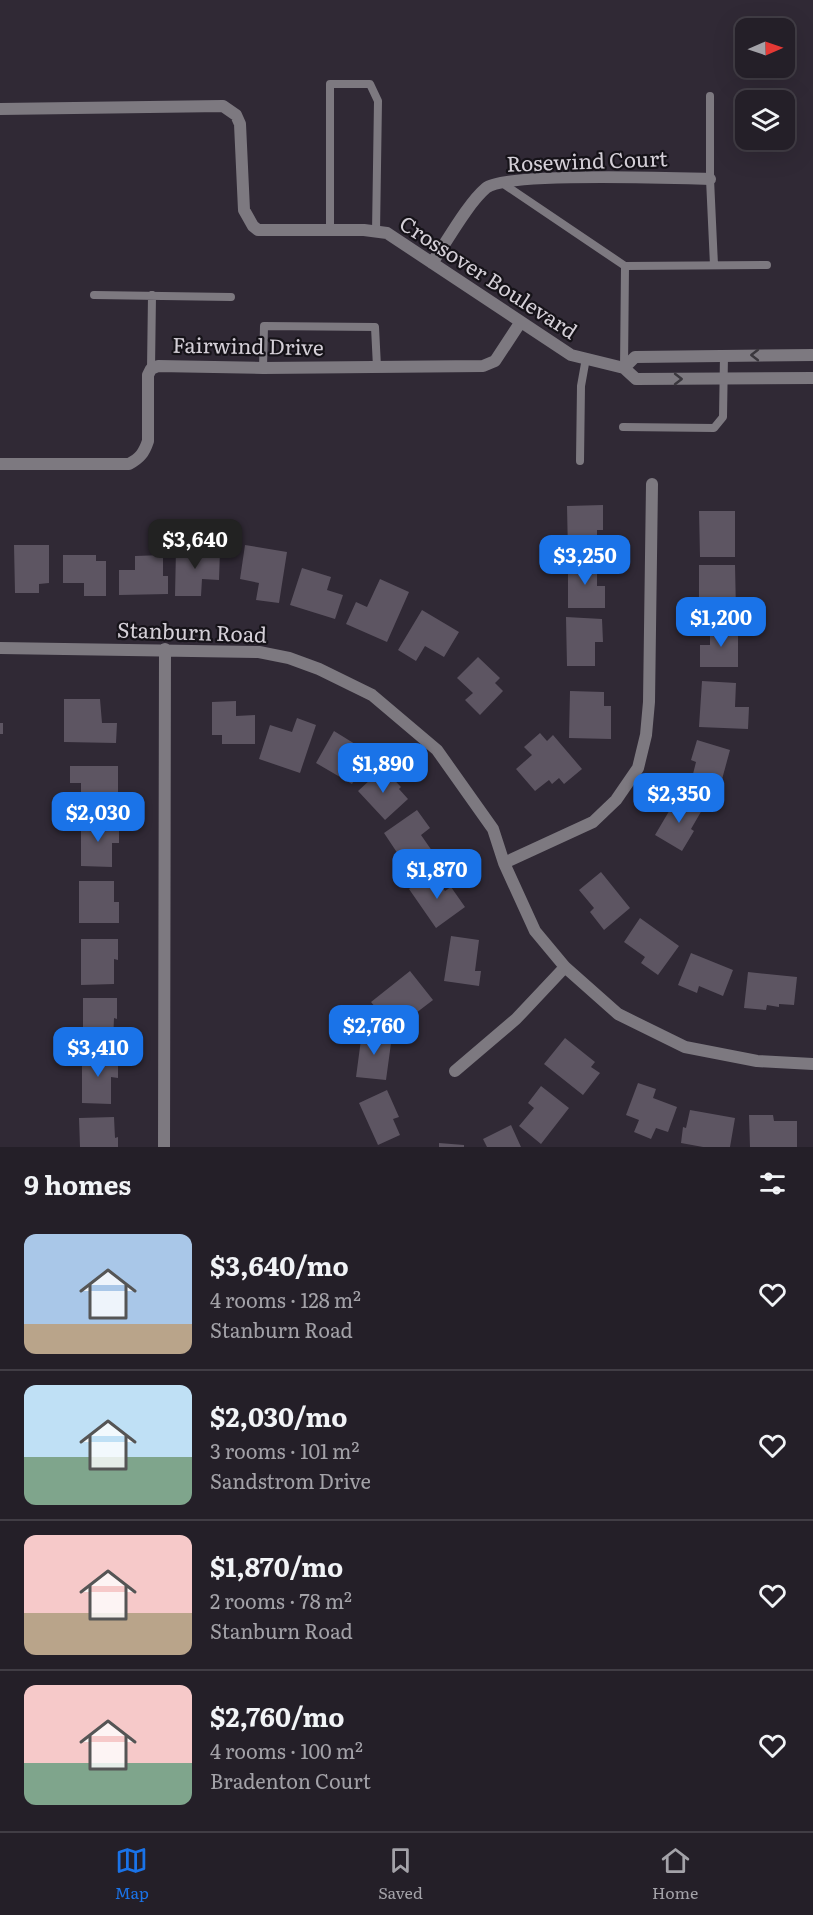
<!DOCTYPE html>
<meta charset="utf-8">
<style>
:root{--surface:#241f28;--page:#302c34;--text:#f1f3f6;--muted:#a3a2a8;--line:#413d45;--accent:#1a73e8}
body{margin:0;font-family:Literata,serif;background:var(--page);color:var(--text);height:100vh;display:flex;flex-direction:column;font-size:22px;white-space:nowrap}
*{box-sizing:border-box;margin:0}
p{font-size:20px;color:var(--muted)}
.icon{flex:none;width:33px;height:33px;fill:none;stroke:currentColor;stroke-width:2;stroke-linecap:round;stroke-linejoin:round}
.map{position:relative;height:1147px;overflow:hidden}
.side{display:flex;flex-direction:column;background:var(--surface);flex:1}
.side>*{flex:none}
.needle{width:39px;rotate:88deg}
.controls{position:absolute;left:735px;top:18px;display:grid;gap:12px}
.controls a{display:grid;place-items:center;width:60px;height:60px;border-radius:12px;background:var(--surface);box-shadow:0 6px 24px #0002,0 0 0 2px var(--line);font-size:30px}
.price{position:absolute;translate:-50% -51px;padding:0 14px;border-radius:12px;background:var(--accent);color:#fff;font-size:20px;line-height:39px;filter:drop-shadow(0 2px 3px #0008)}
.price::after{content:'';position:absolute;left:50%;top:36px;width:18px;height:14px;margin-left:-9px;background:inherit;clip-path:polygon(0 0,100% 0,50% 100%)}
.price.current{background:#222;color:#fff}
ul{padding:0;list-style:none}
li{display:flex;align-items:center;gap:18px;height:150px;padding:0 24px}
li+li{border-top:2px solid var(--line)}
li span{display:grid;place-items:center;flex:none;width:168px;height:120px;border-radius:12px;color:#555}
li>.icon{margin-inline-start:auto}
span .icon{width:72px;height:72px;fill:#fffc;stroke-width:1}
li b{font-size:26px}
h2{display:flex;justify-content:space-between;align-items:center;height:72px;padding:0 24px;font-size:26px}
.tabs{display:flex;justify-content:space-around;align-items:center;height:84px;border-top:2px solid var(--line);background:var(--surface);font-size:16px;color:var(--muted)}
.tabs a{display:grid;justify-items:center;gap:3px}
.tabs .current{color:var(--accent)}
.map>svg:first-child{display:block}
.building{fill:#5d5562}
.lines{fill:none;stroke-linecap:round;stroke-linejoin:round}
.service{stroke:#7d7980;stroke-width:8}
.minor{stroke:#7d7980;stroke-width:12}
.oneway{stroke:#3a373d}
.labels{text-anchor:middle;stroke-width:4.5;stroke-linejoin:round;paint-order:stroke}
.street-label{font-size:21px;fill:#d4cfd7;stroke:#161319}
</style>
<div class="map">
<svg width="813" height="1147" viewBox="0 0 813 1147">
<rect width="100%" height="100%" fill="#302935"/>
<path class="building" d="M 603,505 L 603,530 L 597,530 L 597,553 L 568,553 L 567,506 Z
M 699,511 L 735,511 L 735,557 L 700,557 Z
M 14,545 L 49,545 L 49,583 L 39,584 L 39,593 L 15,593 Z
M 245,545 L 287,552 L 279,603 L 256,600 L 259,583 L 240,579 Z
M 176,549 L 220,550 L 219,580 L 202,579 L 201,596 L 175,596 Z
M 63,555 L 96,555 L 96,561 L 106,561 L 106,596 L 84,596 L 84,583 L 63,583 Z
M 163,555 L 163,576 L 168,576 L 168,594 L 119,595 L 119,570 L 135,570 L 135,556 Z
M 568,561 L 597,561 L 597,586 L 605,586 L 605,608 L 568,608 Z
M 699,565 L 735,565 L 736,611 L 707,612 L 707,597 L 699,597 Z
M 302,568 L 331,577 L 327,590 L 343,595 L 335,619 L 290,605 Z
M 380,579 L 409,592 L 387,642 L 346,624 L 356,602 L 367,607 Z
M 422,610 L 459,632 L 444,657 L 425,646 L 416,661 L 398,650 Z
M 566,617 L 602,619 L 603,642 L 595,642 L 595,666 L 567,666 Z
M 710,627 L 738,627 L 738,667 L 700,667 L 700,645 L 710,645 Z
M 478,657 L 500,678 L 495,683 L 503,691 L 480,715 L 465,700 L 473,693 L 457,678 Z
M 702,681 L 736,683 L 735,707 L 749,707 L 748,729 L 699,727 Z
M 570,691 L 604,692 L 604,706 L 611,706 L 611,739 L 569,738 Z
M 64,699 L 100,699 L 102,723 L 117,723 L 116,743 L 64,742 Z
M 236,701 L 236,716 L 255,715 L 255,744 L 222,744 L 222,735 L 212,735 L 212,702 Z
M 297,718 L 316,725 L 300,773 L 259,759 L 270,725 L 292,732 Z
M 0,723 L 3,723 L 3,734 L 0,734 Z
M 334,731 L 355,744 L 352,748 L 368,757 L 352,784 L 316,763 Z
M 540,733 L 547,741 L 553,735 L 582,769 L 564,784 L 559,778 L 552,784 L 549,780 L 535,791 L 516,769 L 532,755 L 524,747 Z
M 697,740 L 730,750 L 718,794 L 690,786 L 696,762 L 691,760 Z
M 70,766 L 118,766 L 118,807 L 81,808 L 81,783 L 70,783 Z
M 383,768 L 401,787 L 399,789 L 408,799 L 385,820 L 358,791 Z
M 678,796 L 702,810 L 691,829 L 694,831 L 682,851 L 655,835 Z
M 417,810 L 430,828 L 421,835 L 437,858 L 412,875 L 384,833 Z
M 81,821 L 119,821 L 119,843 L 112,843 L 112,867 L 81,866 Z
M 601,872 L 630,908 L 604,930 L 590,912 L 594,908 L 579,890 Z
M 432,873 L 445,891 L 451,887 L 465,907 L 436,928 L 409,889 Z
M 79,881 L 114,881 L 114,902 L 119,902 L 119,923 L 79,923 Z
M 640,918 L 679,946 L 658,975 L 641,963 L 645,957 L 624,942 Z
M 451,936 L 479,940 L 475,971 L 481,971 L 479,986 L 444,981 Z
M 81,939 L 118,939 L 118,960 L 114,959 L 114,984 L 81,985 Z
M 691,953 L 733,970 L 723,996 L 699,986 L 697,993 L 678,985 Z
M 410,971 L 433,1000 L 416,1013 L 413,1009 L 390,1025 L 371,1002 Z
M 748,972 L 797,977 L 794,1005 L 779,1004 L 779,1007 L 767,1005 L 766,1010 L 744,1008 Z
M 83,998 L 117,998 L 117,1019 L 114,1018 L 113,1043 L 83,1043 Z
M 362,1032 L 392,1036 L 386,1080 L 356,1077 Z
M 565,1038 L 595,1062 L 591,1067 L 600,1073 L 583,1095 L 544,1064 Z
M 82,1056 L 118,1056 L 118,1078 L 111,1077 L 111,1104 L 82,1103 Z
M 638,1083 L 656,1089 L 653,1098 L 677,1107 L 668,1132 L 656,1128 L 651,1139 L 634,1132 L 639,1120 L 626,1115 Z
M 541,1086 L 569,1108 L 541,1144 L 519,1126 L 534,1108 L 528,1103 Z
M 387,1090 L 399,1117 L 393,1119 L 400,1135 L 378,1145 L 359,1103 Z
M 690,1110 L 735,1118 L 730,1147 L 703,1147 L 681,1143 L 683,1127 L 686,1128 Z
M 749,1115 L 773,1115 L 774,1121 L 797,1121 L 797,1147 L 750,1147 Z
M 114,1117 L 115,1138 L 118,1137 L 118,1147 L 80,1147 L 79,1118 Z
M 511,1125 L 521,1147 L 487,1147 L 483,1139 Z
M 439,1143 L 464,1145 L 464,1147 L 439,1147 Z"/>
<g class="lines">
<path class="service" d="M 710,96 L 710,179 L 714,265
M 502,183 L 625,266 L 767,265
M 330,230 L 330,84 L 370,84 L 378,101 L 376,232
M 94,295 L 231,297
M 263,368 L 264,326 L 375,327 L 377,367
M 624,368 L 625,266
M 151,369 L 152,295
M 623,427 L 714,428 L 723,417 L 724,355
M 580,461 L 581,386 L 586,358"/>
<path class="minor" d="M 0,109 L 223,106 L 236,115 L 240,124 L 244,210 L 253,226 L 258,230 L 364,230 L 387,233 L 571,355 L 624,368 L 636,379 L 813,378
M 432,263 C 446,243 468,203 486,188 C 505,172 675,178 710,179
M 624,368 L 635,357 L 813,355
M 0,464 L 129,464 C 140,458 144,453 148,441 L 148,375 L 151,369 L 158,366 L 263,368 L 483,366 L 495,361 L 520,323
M 0,648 L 259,652 L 289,658 L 319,669 L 372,695 L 437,750 L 493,829 L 504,863 L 535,931 L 565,967 L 618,1014 L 685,1047 L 757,1061 L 813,1064
M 504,863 L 593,822 L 616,800 L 638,768 L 646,735 L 649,702 L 652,484
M 455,1071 L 516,1019 L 565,967
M 164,1147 L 165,649"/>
</g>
<defs><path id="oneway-chevron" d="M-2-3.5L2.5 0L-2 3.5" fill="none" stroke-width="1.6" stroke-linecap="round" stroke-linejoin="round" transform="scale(1.5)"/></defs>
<g class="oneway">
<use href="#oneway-chevron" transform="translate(755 355) rotate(-180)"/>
<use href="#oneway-chevron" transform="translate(678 379)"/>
</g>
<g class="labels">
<g class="street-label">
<text transform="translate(587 162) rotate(-2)" y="7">Rosewind Court</text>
<text transform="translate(488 278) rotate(33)" y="7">Crossover Boulevard</text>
<text transform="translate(248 347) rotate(1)" y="7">Fairwind Drive</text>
<text transform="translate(192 633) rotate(2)" y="7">Stanburn Road</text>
</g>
</g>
</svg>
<div class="controls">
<a><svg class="needle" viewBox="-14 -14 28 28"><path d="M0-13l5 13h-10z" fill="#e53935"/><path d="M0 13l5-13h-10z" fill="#a3a2a8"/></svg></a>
<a><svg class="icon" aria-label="layers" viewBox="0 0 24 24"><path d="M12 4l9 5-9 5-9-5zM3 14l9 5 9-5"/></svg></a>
</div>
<b class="price current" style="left:195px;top:570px">$3,640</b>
<b class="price" style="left:585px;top:586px">$3,250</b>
<b class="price" style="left:721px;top:648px">$1,200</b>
<b class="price" style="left:383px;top:794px">$1,890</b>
<b class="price" style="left:679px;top:824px">$2,350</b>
<b class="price" style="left:98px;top:843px">$2,030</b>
<b class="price" style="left:437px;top:900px">$1,870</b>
<b class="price" style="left:374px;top:1056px">$2,760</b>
<b class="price" style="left:98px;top:1078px">$3,410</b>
</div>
<section class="side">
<h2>9 homes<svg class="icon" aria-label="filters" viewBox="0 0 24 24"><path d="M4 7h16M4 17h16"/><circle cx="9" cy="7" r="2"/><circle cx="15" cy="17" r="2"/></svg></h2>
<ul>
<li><span style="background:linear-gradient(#a9c7e8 75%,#b9a48a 0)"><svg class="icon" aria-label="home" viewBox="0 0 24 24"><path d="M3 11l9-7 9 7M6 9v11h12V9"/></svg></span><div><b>$3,640/mo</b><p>4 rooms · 128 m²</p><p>Stanburn Road</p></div><svg class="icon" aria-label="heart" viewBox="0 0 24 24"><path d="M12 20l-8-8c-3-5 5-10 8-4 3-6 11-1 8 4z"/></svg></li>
<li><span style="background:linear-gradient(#bfe0f5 60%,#7fa58c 0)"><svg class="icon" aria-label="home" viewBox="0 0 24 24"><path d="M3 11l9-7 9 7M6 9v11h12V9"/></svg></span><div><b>$2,030/mo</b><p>3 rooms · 101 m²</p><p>Sandstrom Drive</p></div><svg class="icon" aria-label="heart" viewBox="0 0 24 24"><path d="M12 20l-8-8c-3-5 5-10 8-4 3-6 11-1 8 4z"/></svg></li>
<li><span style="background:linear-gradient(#f6c9c9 65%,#b9a48a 0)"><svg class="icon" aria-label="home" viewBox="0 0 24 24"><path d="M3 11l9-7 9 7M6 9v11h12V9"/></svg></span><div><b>$1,870/mo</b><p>2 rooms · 78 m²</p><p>Stanburn Road</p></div><svg class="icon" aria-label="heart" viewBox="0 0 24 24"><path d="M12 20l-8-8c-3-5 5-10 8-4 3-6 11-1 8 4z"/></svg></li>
<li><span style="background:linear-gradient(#f6c9c9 65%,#7fa58c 0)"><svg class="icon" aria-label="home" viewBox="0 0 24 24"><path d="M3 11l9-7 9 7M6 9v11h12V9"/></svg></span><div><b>$2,760/mo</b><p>4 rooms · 100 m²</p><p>Bradenton Court</p></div><svg class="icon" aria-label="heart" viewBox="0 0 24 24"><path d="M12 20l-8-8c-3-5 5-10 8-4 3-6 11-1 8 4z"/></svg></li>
</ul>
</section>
<nav class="tabs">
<a class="current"><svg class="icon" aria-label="map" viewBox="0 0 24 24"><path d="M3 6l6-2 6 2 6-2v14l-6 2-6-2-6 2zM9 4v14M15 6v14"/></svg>Map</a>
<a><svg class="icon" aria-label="saved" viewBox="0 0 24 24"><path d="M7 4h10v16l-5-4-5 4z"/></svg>Saved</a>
<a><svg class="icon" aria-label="home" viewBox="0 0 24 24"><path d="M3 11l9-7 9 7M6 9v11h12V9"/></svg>Home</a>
</nav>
